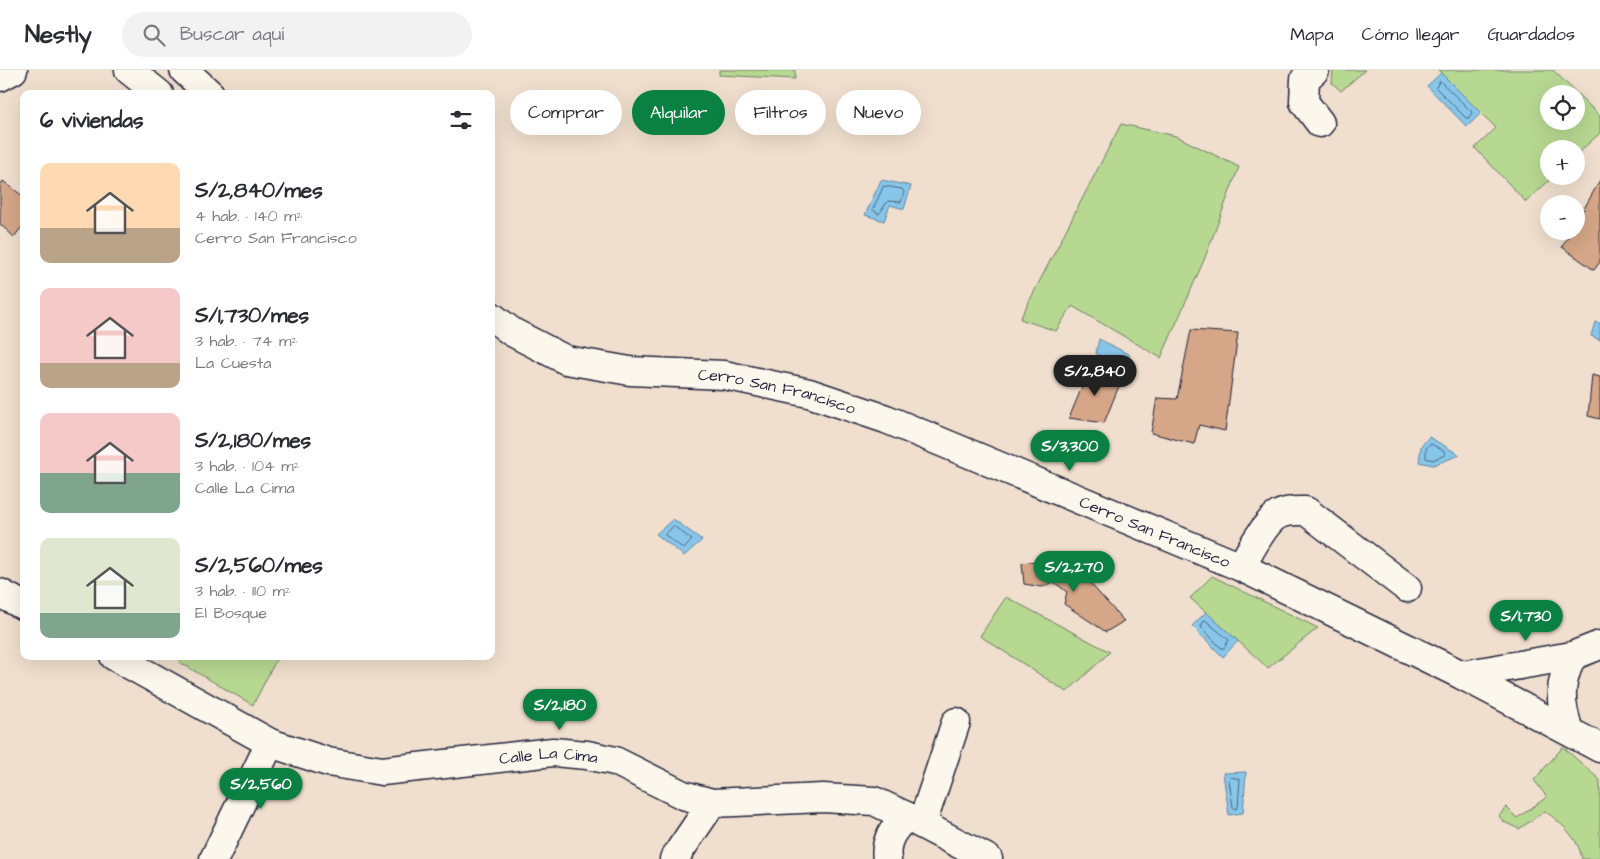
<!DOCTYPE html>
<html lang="es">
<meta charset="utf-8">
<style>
:root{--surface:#fff;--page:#f2f2f3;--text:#2b2b33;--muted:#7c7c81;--line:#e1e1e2;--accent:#0b8043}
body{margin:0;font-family:"Architects Daughter",sans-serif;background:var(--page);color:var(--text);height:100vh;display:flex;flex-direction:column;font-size:19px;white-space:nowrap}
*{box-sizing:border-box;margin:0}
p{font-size:16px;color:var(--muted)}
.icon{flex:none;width:28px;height:28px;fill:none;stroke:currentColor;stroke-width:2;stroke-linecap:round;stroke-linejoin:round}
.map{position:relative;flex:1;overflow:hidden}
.side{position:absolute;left:20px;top:20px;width:475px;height:570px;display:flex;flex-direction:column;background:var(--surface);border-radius:10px;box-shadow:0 5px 20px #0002}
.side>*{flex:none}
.banner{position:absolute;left:510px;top:20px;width:475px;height:45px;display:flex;gap:10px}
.buttons{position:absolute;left:1540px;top:15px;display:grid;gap:10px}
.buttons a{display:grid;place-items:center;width:45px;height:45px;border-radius:50%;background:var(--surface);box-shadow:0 5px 20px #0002;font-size:25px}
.price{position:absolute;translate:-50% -42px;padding:0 11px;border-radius:18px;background:var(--accent);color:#fff;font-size:16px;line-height:32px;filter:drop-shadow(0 1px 2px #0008)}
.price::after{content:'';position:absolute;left:50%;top:30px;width:15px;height:11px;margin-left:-8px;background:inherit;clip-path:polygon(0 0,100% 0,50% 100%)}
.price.current{background:#222;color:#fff}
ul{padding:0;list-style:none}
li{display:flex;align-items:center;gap:15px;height:125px;padding:0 20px}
li span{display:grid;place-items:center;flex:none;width:140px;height:100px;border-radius:10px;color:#555}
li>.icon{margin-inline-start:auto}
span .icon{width:60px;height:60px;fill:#fffc;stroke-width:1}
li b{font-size:21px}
h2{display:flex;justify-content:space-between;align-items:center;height:60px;padding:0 20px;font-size:21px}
.tag{padding:0 18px;border-radius:22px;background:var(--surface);box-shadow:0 5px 20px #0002;font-size:18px;line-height:45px}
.tag.current{background:var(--accent);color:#fff}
header{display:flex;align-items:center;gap:30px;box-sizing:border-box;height:70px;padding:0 25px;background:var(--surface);border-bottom:1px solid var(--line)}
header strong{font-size:24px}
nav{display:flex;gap:28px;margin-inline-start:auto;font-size:18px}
.search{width:350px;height:45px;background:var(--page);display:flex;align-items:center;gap:12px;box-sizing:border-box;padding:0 18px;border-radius:28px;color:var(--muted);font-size:19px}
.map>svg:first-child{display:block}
.green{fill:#b7d891;stroke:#6c7d66;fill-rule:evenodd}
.water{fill:#88c6e9;stroke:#5f84a3}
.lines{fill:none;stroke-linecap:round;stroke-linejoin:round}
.shore{stroke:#4b6481;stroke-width:1}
.building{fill:#d5a687;stroke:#22223b}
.minor-casing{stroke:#22223b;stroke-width:31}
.minor{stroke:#fbf7ec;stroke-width:28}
.labels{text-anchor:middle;stroke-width:4;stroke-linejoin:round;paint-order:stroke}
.street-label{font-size:16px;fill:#22223b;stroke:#fbf7ec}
</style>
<header>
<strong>Nestly</strong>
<div class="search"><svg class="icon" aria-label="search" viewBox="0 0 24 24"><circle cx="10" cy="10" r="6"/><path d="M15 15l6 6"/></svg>Buscar aquí</div>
<nav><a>Mapa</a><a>Cómo llegar</a><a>Guardados</a></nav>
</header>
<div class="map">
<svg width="1600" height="789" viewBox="0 0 1600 789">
<rect width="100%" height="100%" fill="#f0dfce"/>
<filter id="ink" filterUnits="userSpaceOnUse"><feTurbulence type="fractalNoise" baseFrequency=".02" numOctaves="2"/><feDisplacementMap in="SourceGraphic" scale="10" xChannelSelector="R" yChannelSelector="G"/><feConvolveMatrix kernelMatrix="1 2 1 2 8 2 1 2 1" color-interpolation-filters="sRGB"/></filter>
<g filter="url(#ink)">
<path class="green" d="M 719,0 L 795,0 L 795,9 L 719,5 Z
M 1333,0 L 1365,0 L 1341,21 L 1332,13 Z
M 1438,0 L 1553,0 L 1600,46 L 1600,63 L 1576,85 L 1576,79 L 1549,79 L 1549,106 L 1554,106 L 1526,132 L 1475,78 L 1496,58 ZM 1549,24 L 1576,24 L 1576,51 L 1549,51 Z
M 1121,54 L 1176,66 L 1239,97 L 1204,190 L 1161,288 L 1072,236 L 1056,261 L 1020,249 Z
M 1212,506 L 1318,558 L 1268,598 L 1190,528 Z
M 1006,527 L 1110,582 L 1067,622 L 980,566 Z
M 184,586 L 256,586 L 263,590 L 265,586 L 278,586 L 253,635 L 179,592 Z
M 1563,677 L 1600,710 L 1600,789 L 1582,789 C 1578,767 1562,754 1545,741 L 1519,759 L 1504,752 L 1499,746 L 1506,737 L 1517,748 L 1547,727 L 1534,710 Z"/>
<path class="water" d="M 1441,3 L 1481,43 L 1467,57 L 1427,16 Z
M 881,110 L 911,116 L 904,139 L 890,135 L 884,151 L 865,145 Z
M 1595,252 L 1600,253 L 1600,270 L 1591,266 Z
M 1099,269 L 1130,285 L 1119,302 L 1096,283 Z
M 1429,367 L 1460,385 L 1433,395 L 1419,392 L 1421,376 Z
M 673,449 L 702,470 L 684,486 L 656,464 Z
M 1206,542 L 1238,571 L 1223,587 L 1192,556 Z
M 1246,702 L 1243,743 L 1229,745 L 1223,703 Z"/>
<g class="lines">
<path class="shore" d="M 1440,11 L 1472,42 L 1469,48 L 1466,48 L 1436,18 Z
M 884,116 L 902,119 L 904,122 L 901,132 L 888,131 L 879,144 L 873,140 Z
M 1431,374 L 1444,381 L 1445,385 L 1433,390 L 1426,388 L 1426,379 Z
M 674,456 L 692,470 L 684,479 L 665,465 Z
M 1205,550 L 1229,570 L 1224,578 L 1221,578 L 1201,557 Z
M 1231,707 L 1240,709 L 1238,737 L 1236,739 L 1233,737 L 1229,710 Z"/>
</g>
<path class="building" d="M 1600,110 L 1600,192 L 1594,200 L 1562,177 L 1571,161 L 1576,161 L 1576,153 Z
M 3,111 L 24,127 L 24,154 L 14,167 L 0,154 L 0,116 Z
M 1191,260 L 1238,263 L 1225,361 L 1199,355 L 1194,374 L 1151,363 L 1157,328 L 1177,329 Z
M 1090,298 L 1121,311 L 1104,353 L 1069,348 Z
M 1592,305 L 1600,307 L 1600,349 L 1588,346 Z
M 1043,490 L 1054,500 L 1080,502 L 1124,551 L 1106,562 L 1064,534 L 1067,522 L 1054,512 L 1042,517 L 1024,514 L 1022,493 Z"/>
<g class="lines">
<g class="minor-casing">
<g id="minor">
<path d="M 129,0 L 159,24"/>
<path d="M 184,0 L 210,24"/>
<path d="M 1315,0 L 1305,9 L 1304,32 L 1320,53"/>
<path d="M 0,7 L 13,0"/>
<path id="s1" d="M 491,246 L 512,262 L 566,290 L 630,301 L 724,305 L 809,323 L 886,349 L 1241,497 L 1462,605 L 1600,678"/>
<path d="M 1241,497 C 1248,484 1266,451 1278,445 C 1287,440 1297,441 1306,441 L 1407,518"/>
<path d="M 0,523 L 24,536"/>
<path id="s2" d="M 114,586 L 270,673 L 328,692 L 382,701 L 553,682 L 587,685 L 615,691 L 683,725 L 712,733 L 823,728 L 874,731 L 906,746 L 988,789"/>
<path d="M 1462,605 L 1572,586 L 1600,575"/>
<path d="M 1569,661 C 1559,632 1559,614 1572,586"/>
<path d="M 922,754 L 956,652"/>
<path d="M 214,789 L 270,673"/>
<path d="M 674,789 L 712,733"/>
<path d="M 887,789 C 884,770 894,759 906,746"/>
</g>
</g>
<use href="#minor" class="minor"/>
</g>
</g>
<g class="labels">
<g class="street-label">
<text dy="6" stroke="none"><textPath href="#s1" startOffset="301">Cerro San Francisco</textPath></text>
<text dy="6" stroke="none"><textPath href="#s1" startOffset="706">Cerro San Francisco</textPath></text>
<text dy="6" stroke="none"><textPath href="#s2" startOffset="462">Calle La Cima</textPath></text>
</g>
</g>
</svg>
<div class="buttons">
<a><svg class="icon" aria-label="locate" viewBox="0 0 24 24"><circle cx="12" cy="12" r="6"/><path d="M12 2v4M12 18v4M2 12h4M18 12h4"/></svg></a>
<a>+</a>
<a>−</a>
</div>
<b class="price current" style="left:1095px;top:327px">S/2,840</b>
<b class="price" style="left:1070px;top:402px">S/3,300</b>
<b class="price" style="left:1074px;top:523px">S/2,270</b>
<b class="price" style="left:1526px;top:572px">S/1,730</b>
<b class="price" style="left:560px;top:661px">S/2,180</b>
<b class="price" style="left:261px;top:740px">S/2,560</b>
<div class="banner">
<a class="tag">Comprar</a>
<a class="tag current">Alquilar</a>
<a class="tag">Filtros</a>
<a class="tag">Nuevo</a>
</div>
<section class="side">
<h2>6 viviendas<svg class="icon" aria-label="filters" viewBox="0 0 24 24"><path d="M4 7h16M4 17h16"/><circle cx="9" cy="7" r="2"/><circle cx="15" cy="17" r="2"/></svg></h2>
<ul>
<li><span style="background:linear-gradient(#ffd9b3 65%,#b9a48a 0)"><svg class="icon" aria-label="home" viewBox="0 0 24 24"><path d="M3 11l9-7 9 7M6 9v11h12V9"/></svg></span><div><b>S/2,840/mes</b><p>4 hab. · 140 m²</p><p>Cerro San Francisco</p></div></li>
<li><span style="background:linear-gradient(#f6c9c9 75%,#b9a48a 0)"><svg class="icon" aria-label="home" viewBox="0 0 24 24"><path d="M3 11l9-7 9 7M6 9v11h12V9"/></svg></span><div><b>S/1,730/mes</b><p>3 hab. · 74 m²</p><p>La Cuesta</p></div></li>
<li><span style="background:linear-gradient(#f6c9c9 60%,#7fa58c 0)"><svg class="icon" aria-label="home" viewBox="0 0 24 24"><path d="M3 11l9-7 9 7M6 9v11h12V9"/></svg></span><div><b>S/2,180/mes</b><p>3 hab. · 104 m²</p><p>Calle La Cima</p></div></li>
<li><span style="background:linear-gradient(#dfe7d0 75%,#7fa58c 0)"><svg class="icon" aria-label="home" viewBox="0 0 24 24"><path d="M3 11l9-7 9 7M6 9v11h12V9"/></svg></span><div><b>S/2,560/mes</b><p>3 hab. · 110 m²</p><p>El Bosque</p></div></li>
</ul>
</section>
</div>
